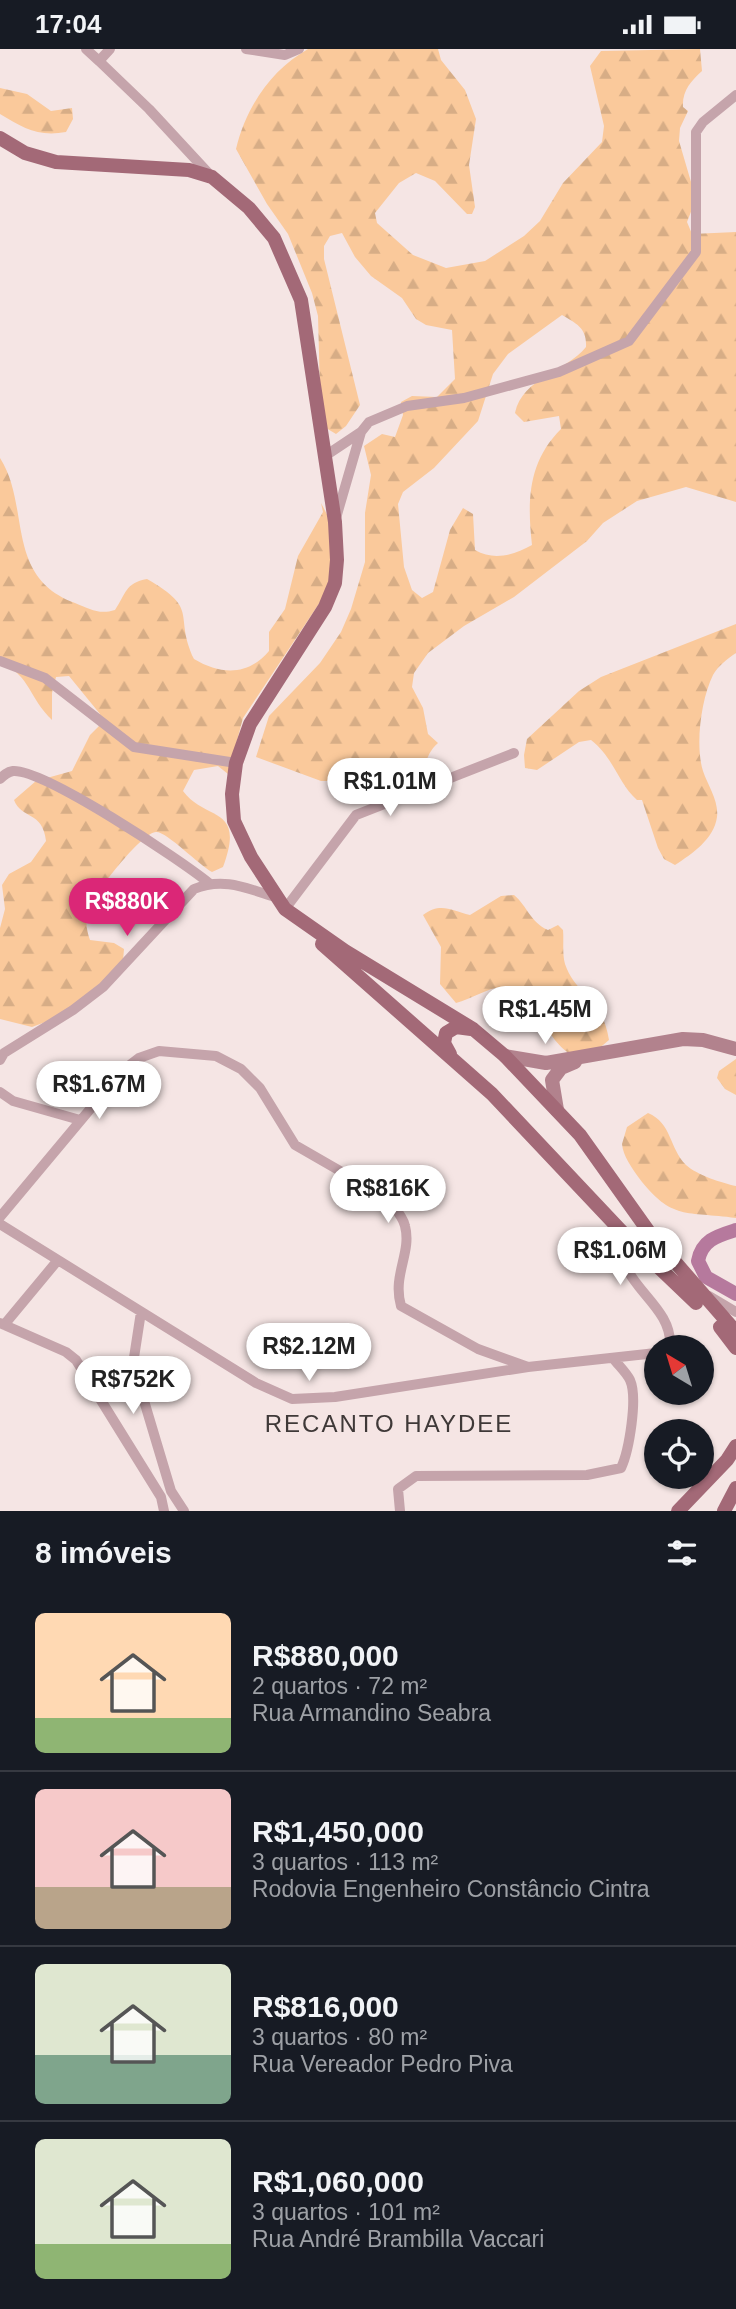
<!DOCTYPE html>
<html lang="pt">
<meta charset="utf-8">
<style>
:root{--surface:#171b24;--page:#20242c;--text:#f1f3f6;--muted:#9ea1a6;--line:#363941;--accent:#db2777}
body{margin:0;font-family:Helvetica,sans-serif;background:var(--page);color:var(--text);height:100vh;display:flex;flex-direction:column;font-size:26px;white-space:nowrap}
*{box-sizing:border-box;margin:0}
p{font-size:23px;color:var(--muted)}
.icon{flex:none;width:38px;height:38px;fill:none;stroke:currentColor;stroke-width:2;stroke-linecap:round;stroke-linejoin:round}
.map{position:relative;height:1462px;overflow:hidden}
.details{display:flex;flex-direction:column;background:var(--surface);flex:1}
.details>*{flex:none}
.needle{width:46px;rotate:322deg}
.controls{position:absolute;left:644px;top:1286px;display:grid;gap:14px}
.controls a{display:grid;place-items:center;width:70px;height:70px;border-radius:50%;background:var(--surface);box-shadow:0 2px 5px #0004;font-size:35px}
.price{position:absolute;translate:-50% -60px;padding:0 16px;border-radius:24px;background:#fff;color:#222;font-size:23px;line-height:46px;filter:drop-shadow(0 2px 4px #0008)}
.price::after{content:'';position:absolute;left:50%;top:42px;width:21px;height:16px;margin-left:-10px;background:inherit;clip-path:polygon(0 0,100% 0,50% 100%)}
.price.on{background:var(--accent);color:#fff}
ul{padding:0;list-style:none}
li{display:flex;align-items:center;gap:21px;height:175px;padding:0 35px}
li+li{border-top:2px solid var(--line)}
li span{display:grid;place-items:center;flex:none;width:196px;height:140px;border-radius:10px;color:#555}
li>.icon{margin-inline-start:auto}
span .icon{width:84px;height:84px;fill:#fffc;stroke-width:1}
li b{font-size:30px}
h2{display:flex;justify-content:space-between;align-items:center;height:84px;padding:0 35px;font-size:30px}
.status{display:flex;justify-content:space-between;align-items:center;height:49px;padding:0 35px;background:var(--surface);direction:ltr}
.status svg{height:19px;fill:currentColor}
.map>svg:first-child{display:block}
.forest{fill:url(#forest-firs);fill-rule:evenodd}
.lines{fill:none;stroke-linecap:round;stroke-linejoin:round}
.river{stroke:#b6799d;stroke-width:14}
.street{stroke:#c5a4ab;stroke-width:10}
.secondary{stroke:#b2828d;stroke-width:14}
.primary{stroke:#a36977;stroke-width:14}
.labels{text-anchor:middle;stroke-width:7;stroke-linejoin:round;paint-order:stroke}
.quarter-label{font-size:24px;letter-spacing:2px;fill:#3f3938;stroke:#f5e5e4}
</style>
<div class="status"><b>17:04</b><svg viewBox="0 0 49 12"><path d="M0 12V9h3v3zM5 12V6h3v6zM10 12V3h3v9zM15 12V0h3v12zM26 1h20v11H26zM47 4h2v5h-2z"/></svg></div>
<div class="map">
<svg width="736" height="1462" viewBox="0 0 736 1462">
<defs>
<pattern id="forest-firs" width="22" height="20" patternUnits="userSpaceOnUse" patternTransform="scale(1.75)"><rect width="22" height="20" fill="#fac99b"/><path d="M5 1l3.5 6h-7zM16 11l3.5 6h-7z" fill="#d7ad86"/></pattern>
</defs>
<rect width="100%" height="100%" fill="#f5e5e4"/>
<path class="forest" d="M 308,0 L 438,0 L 441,11 L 465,41 L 476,70 L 469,116 L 475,158 L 472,165 L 467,165 L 435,132 L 416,124 L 399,134 L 375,164 L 377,174 L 413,206 L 446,219 L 485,212 L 524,187 L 540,172 L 563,134 L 602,93 L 604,77 L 590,17 L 601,2 L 700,0 L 702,22 C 691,32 682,42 683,58 L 688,62 L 680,79 L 679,92 L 696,150 L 687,173 L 692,185 L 736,183 L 736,453 L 686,438 L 637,452 L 603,474 L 587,492 L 514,548 L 464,577 L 428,604 L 414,624 L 412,638 L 423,659 L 428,685 L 438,694 C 422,708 427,724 416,739 L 403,738 L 359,719 L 331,732 L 321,732 L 256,708 L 269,667 L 320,614 L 341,583 L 351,560 L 365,513 L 365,464 L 371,426 L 364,397 L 382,385 L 395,388 L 403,366 L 401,353 L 412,347 L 437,348 L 455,330 L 452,281 L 426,276 L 416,270 L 402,249 L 371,227 L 355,208 L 342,184 L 330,187 L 324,197 L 324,210 L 360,356 L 346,377 L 336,385 L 326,379 L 320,342 L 318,267 L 312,244 L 288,185 L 267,155 L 236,100 C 246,58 271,21 308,0 ZM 562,266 C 577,275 587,279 586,298 C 566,323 523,328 515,364 L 524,373 L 559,367 L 561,380 C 528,413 527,451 532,496 C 514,506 494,512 475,501 L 473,465 L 463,459 L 450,481 L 433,543 L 422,549 L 412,541 L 404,518 L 398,455 L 403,443 L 434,419 L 478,372 L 493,325 L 508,305 Z
M 0,39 L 27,45 L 51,62 L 72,59 L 73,70 L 66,83 C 38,88 23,79 0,65 Z
M 0,409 C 31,457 4,528 75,554 C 90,560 99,566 115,561 C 126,545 125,534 147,530 C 201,561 173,565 194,610 C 221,626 248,627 269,602 L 269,583 L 285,560 L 298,507 L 323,463 L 321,454 L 331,473 L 330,538 L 243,669 L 228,725 L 218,717 L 194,721 L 183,742 C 206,773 246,756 223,818 L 212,823 C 199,816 166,782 156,783 C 142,783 94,845 89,859 C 85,871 86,880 90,891 L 114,894 L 124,900 L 123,912 L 102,942 L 83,959 L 32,978 L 0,970 L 0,879 L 5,860 L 2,836 L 9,825 L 31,813 L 46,792 C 43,762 21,770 14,751 L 36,732 L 72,722 L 90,686 L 99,677 L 100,665 L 69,627 L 56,628 L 52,644 L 52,671 C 28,648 32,629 0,612 Z
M 736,575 L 736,604 C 727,610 718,617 713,626 C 701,650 695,697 703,722 C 708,737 719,752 717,768 C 714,790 692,805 675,816 L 664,810 L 658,799 L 642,751 L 637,751 C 618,734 614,709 591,691 L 579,693 L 537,721 L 525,719 L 524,706 L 527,690 L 579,642 L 601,628 Z
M 514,846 C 528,858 530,873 548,881 L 558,876 L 563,881 C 564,891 562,905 565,915 C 576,947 602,947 609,991 C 603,996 594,1004 586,1006 C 551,1017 538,937 503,938 C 487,939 471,950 456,954 L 440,935 L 441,898 L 423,866 C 440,853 451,861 470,866 L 501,847 Z
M 736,1010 L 736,1046 L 725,1040 L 717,1029 L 719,1022 Z
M 648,1064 C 672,1074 669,1099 686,1116 C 697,1126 722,1134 736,1137 L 736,1169 C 686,1162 672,1172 639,1129 C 632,1119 623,1107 622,1095 L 627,1078 Z"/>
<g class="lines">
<path class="river" d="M 736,1181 C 717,1187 702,1191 698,1212 L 706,1228 L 736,1245"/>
<path class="street" d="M 86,0 L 99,12
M 110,0 L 99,12 L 149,60 L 211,127
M 246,0 L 285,6 L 299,0
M 361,383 L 369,373 L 407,357 L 464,349 L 559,323 L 629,292 L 696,203 L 696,83 L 703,73 L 736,46
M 325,407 L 361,383 L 336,469
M 0,612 L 45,629 L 134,698 L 236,714
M 0,730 C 4,726 7,723 13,722 C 44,720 181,811 209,834
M 285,860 L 356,766 L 514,704
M 0,1011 L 4,1004 L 73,961 L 103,938 L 194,840 C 223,828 246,839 275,848
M 0,1043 L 13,1052 L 80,1071
M 0,1168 L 122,1022 L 139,1009 L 159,1002 L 216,1007 L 241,1020 L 260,1039 L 295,1096 L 387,1149 C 393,1157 403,1167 405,1177 C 412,1204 392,1226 401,1257 L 478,1300 L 528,1318
M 0,1175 L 256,1334 L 292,1350 L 335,1348 L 528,1318 L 656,1304
M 625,1186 C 609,1233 673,1252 670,1297 L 667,1298
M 709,1247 L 736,1263
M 141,1263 L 133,1315 L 171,1442 L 184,1462
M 0,1274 L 66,1303 L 76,1311 L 161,1448 L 164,1462
M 4,1276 L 58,1211
M 400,1462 L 398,1440 L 416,1427 L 587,1426 L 621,1419 C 629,1402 638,1349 630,1331 C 626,1323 618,1316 613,1309"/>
<path class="secondary" d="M 505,1007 L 546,1014 L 683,990 L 703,991 L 736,1000
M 557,1061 L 552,1031 L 561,1019 L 575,1013"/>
<path class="primary" d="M 0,89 L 25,104 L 56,113 L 189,121 L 212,128 L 249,159 L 274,189 L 301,251 L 335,473 L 337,511 L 335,534 L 325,558 L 250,675 L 236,714 L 232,745 L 234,772 L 251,808 L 285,860 L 345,902 L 473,980 L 505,1007 L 580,1086 L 649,1183 L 736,1283
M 322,895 L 492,1045 L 625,1186 L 696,1254
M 450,1005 L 444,994 L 446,984 L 456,978 L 471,980
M 720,1278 L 736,1299
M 678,1462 L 727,1411 L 736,1397
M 724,1462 L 736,1439"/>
</g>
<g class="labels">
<g class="quarter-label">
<text x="389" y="1383">RECANTO HAYDEE</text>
</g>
</g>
</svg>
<div class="controls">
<a><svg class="needle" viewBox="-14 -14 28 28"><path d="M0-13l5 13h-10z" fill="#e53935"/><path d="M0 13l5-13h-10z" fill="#9ea1a6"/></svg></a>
<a><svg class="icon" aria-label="locate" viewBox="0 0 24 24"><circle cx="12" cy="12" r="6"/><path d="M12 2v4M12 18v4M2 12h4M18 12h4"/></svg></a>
</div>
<b class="price" style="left:390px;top:769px">R$1.01M</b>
<b class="price on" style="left:127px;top:889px">R$880K</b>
<b class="price" style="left:545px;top:997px">R$1.45M</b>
<b class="price" style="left:99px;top:1072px">R$1.67M</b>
<b class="price" style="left:388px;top:1176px">R$816K</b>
<b class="price" style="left:620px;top:1238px">R$1.06M</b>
<b class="price" style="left:309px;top:1334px">R$2.12M</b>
<b class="price" style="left:133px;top:1367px">R$752K</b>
</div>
<section class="details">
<h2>8 imóveis<svg class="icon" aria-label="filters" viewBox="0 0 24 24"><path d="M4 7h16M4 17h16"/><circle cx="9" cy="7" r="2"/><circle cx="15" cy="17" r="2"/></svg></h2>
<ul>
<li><span style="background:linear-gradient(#ffd9b3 75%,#8fb573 0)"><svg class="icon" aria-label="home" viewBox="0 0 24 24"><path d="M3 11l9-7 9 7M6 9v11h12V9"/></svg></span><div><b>R$880,000</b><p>2 quartos · 72 m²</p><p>Rua Armandino Seabra</p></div></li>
<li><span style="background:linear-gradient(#f6c9c9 70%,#b9a48a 0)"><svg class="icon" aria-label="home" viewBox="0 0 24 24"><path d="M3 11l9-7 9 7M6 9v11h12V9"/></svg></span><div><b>R$1,450,000</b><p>3 quartos · 113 m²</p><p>Rodovia Engenheiro Constâncio Cintra</p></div></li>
<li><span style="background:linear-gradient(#dfe7d0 65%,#7fa58c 0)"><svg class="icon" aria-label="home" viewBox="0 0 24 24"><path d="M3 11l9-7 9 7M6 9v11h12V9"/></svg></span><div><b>R$816,000</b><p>3 quartos · 80 m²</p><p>Rua Vereador Pedro Piva</p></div></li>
<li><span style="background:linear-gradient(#dfe7d0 75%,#8fb573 0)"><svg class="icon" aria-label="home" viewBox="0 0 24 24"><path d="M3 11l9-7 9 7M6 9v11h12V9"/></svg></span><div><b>R$1,060,000</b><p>3 quartos · 101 m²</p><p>Rua André Brambilla Vaccari</p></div></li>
</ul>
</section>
